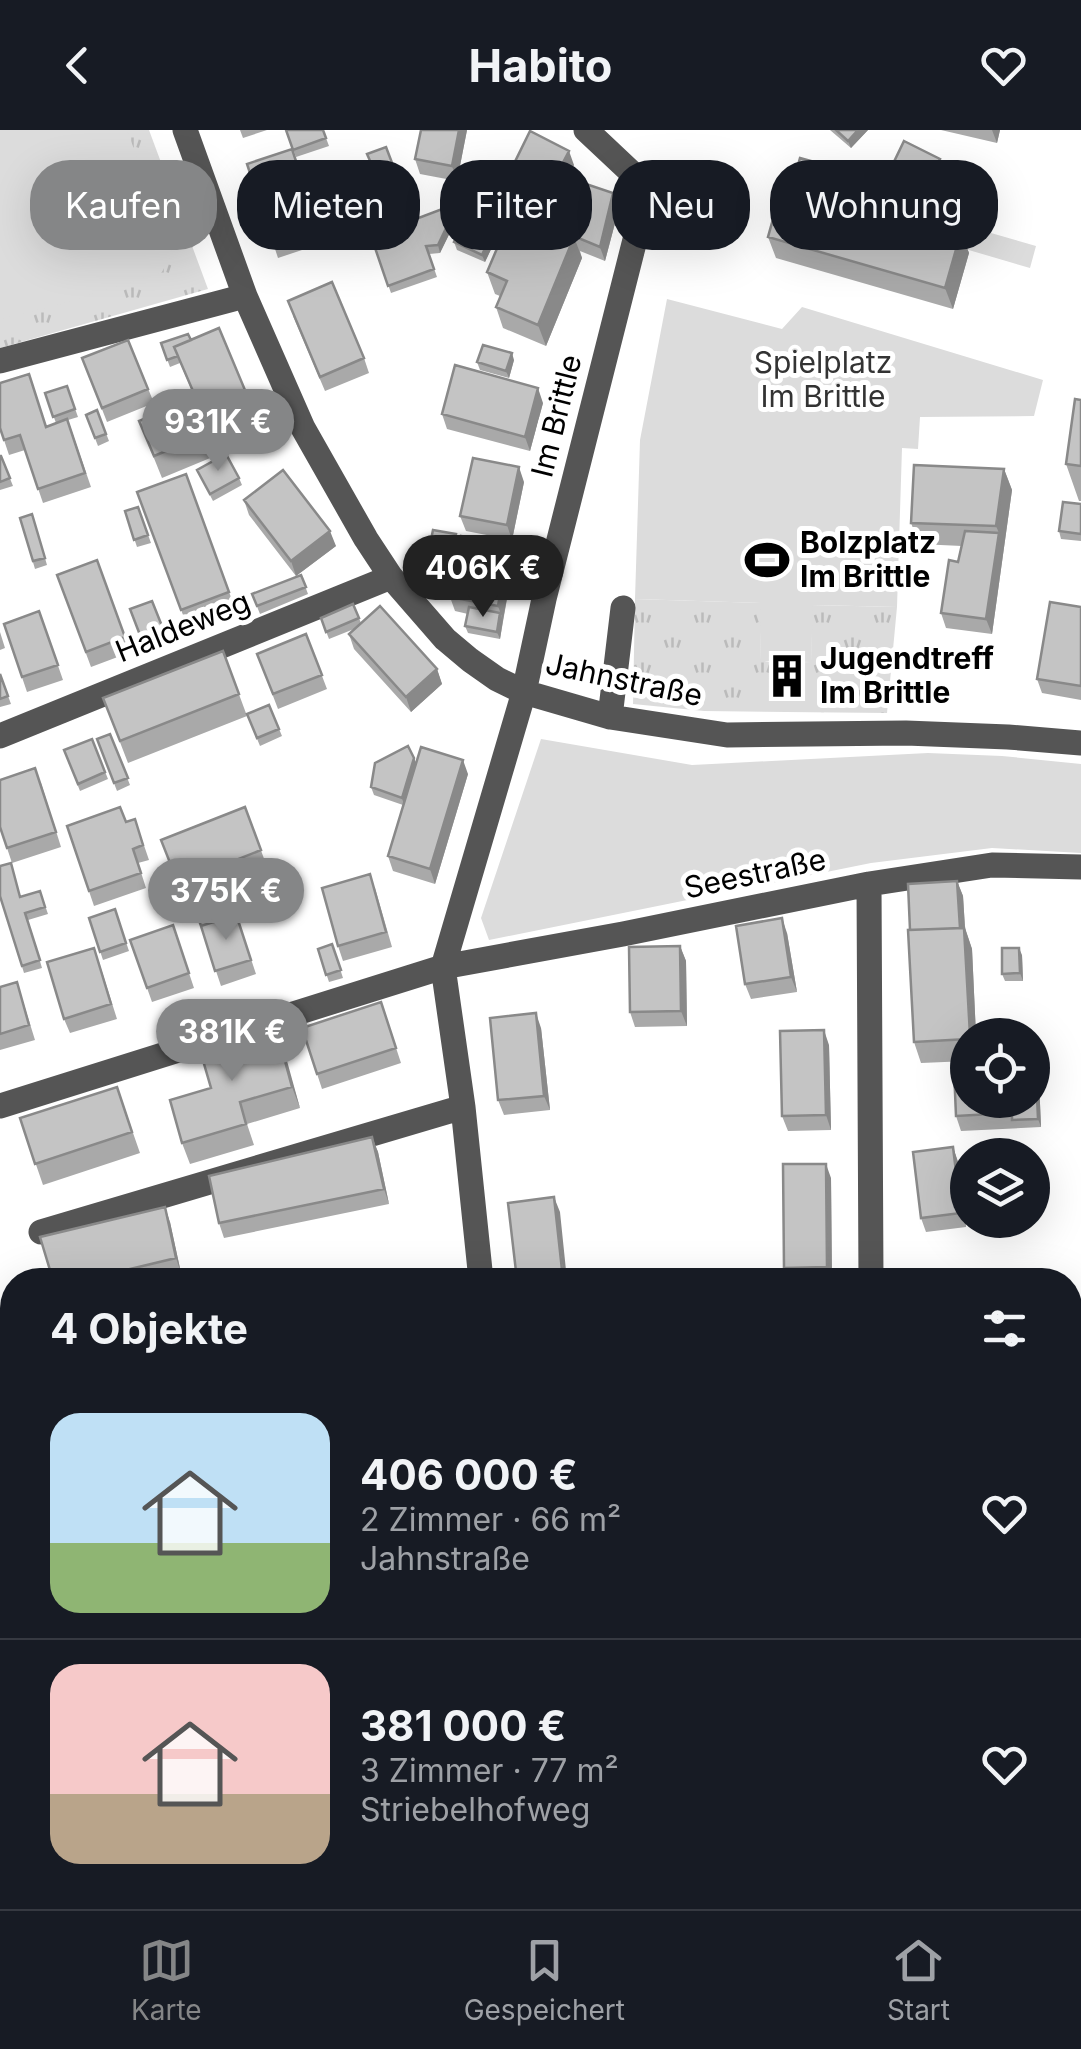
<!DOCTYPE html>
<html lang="de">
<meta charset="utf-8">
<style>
:root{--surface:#171b24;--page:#20242c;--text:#f1f3f6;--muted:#9ea1a6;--line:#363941;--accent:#858687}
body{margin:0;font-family:Inter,sans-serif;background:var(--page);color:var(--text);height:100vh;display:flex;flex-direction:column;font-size:38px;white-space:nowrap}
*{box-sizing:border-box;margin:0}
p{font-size:32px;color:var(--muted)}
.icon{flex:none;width:55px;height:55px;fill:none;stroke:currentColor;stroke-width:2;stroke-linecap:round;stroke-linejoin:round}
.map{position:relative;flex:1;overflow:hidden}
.panel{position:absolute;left:0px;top:1138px;width:1082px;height:642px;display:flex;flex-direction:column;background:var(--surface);border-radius:40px 40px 0 0;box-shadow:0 10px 40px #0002}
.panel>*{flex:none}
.banner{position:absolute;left:30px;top:30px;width:1022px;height:90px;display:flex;gap:20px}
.fabs{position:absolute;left:950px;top:888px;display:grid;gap:20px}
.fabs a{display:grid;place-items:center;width:100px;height:100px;border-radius:50%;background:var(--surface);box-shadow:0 10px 40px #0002;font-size:50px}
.price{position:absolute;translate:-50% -85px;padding:0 22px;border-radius:35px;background:var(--accent);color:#fff;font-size:32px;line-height:65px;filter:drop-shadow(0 2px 5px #0008)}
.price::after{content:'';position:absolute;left:50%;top:60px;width:30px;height:22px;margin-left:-15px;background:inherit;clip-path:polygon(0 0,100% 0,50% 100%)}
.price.on{background:#222;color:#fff}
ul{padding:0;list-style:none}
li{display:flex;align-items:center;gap:30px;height:250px;padding:0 50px}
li+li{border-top:2px solid var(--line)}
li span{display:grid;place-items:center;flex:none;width:280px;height:200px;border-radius:30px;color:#555}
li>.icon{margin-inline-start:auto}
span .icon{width:120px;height:120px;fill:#fffc;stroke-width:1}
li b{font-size:42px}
h2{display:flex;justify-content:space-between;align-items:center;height:120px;padding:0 50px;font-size:42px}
.tag{padding:0 35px;border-radius:40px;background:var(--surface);box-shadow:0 10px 40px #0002;font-size:35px;line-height:90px}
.tag.on{background:var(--accent);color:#fff}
header{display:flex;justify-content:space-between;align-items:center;height:130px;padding:0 50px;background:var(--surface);font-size:45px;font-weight:700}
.tabs{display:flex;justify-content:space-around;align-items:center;height:140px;border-top:2px solid var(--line);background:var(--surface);font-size:28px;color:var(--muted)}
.tabs a{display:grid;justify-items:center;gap:5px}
.tabs .on{color:var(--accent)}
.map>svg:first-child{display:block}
.grass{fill:url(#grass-tufts)}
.green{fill:#dcdcdc}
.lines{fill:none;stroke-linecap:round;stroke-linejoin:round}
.minor{stroke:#555;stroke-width:25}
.wall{fill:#a9a9a9}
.shaded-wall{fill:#898989}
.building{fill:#c4c4c4;stroke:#898989;stroke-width:2.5}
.labels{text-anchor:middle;stroke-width:10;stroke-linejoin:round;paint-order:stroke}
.park-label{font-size:30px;fill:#333;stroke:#fff}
.street-label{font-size:30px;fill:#000;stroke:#fff}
.poi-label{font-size:30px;font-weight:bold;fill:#000;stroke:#fff;text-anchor:start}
</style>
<header><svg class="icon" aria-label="back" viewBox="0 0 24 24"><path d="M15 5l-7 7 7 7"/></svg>Habito<svg class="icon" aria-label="heart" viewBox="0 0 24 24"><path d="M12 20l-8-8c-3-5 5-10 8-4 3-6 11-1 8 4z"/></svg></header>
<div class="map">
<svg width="1081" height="1779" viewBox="0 0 1081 1779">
<defs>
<pattern id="grass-tufts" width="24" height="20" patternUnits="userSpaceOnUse" patternTransform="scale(2.5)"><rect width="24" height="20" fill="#dcdcdc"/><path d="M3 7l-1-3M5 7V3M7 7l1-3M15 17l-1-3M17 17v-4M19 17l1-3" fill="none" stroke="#bbb"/></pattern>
</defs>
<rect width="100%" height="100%" fill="#fff"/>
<path class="grass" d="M 35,0 L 149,0 L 208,159 L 0,218 L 0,159 Z
M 635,469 L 762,473 L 760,530 L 775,533 L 811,532 L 812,475 L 897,477 L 887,583 L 704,581 L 633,574 Z"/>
<path class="green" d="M 0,0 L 127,0 L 172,123 L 162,142 L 61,174 L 0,189 Z
M 876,70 L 1036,116 L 1030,138 L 870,91 Z
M 667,169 L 782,199 L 802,177 L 1043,250 L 1034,286 L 920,287 L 918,319 L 902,318 L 897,477 L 813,475 L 811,532 L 760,531 L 761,473 L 635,469 L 640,310 Z
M 541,609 L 692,635 L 928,623 L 1002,626 L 1081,634 L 1081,723 L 992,718 L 871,733 L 489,810 L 481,788 Z"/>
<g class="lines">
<path class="minor" d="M 185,0 L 245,166 L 303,298 L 366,409 L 391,447 L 445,509 L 470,530 L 497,549 L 524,562 L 610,587 L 727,605 L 906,603 L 1008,607 L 1081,613
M 0,231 L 245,166
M 610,587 L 623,478
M 0,606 L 391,447
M 869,754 L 871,1150
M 0,976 L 443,837 L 623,804 L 869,754 L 992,735 L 1081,737
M 41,1102 L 463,977
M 481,1150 L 463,977 L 443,837 L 524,562 L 544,469 L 642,82 L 635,46 L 586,0
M 1070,1348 L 1081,1348
M 0,1421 L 12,1419
M 264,1768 L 268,1779
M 542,1768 L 543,1779
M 873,1779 L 874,1768"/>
</g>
<path class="wall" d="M 240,0 L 267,0 L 243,8 Z
M 286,0 L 323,0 L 329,16 L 296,27 Z
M 467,0 L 457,51 L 420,44 L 415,29 Z
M 830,0 L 868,0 L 851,18 Z
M 941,0 L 1000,0 L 997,13 Z
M 386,17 L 408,75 L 390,81 L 381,59 L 313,82 L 313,79 L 323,113 L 278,128 L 247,34 L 305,58 L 371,33 Z
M 574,35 L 550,82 L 516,65 L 517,68 L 505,95 L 470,79 L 467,71 L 510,58 L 507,48 Z
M 943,36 L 929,63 L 894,46 L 891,38 Z
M 851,42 L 858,63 L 856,72 L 961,102 L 969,123 L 953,179 L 776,128 L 768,107 L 791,59 Z
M 613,63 L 619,78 L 605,131 L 580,121 L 582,128 L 546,216 L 503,198 L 496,177 L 500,166 L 495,164 L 487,142 L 571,106 Z
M 458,73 L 461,80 L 440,123 L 429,124 L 437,147 L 391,163 L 371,106 Z
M 495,111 L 485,132 L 457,120 L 454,112 Z
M 293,186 L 364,228 L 369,243 L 325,261 Z
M 128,210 L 154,273 L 107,292 L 82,228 Z
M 190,210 L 255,284 L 263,306 L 162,348 L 139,291 L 195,268 L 180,233 L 170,237 L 161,213 Z
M 514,230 L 509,248 L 480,240 L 477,232 Z
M 67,256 L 78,287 L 68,290 L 91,357 L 43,373 L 25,320 L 9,325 L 0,298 L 47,297 L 56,293 L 45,263 Z
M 1081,270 L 1081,371 L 1079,371 L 1066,334 Z
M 543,273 L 530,321 L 447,299 L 442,284 Z
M 97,280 L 109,311 L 98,316 L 86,285 Z
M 0,326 L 1,326 L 13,356 L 0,360 Z
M 1004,339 L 1012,360 L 992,504 L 946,498 L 941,483 L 958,432 L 962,416 L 919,414 L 911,393 Z
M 197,340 L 239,348 L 242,355 L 213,371 Z
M 524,352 L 512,410 L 466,401 L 460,386 Z
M 137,362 L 229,462 L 237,483 L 189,501 Z
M 244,370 L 336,416 L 296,446 L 249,385 Z
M 1081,374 L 1081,411 L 1061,409 L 1059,401 Z
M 138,377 L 151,413 L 137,417 L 125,381 Z
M 32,384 L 47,435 L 35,439 L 20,388 Z
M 458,412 L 453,441 L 430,437 L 427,429 Z
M 509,414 L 514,429 L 500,509 L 468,503 L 465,496 L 468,484 L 455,481 L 450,467 Z
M 97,430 L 131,522 L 91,537 L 57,445 Z
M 301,445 L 308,464 L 260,484 L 252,464 Z
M 152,471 L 165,504 L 142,512 L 130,479 Z
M 353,474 L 361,493 L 437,539 L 442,554 L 411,582 L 354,519 L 349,504 L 354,499 L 329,509 L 321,488 Z
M 1081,477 L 1081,570 L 1042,563 L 1037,549 Z
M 39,481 L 63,550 L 27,562 L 4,494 Z
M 0,502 L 5,518 L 0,520 Z
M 306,504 L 327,559 L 278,579 L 257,524 Z
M 223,521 L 247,586 L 128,633 L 103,568 Z
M 800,533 L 799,556 L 775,556 L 772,548 Z
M 0,544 L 11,574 L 0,577 Z
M 269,575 L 282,606 L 260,616 L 247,584 Z
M 110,604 L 130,655 L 117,661 L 97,609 Z
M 92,609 L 108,649 L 80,661 L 64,620 Z
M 414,628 L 416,633 L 468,644 L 435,754 L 393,741 L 388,726 L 403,675 L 374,665 L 371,657 Z
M 41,653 L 61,717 L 12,733 L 0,697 Z
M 245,677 L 266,734 L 202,760 L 214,792 L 236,784 L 256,844 L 221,856 L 198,787 L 191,789 L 161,710 Z
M 135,689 L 149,730 L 138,733 L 146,758 L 94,776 L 67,696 L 125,692 Z
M 957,751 L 963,766 L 965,798 L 972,819 L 976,905 L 968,905 L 968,931 L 921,933 L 914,912 L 910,800 Z
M 375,758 L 392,817 L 343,831 L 338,816 Z
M 40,761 L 48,784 L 28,790 L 42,838 L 24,843 L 0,766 L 21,767 Z
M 115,779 L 129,821 L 103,830 L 89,788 Z
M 173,795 L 194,858 L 152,872 L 130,810 Z
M 787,803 L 797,862 L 751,869 L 745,854 Z
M 332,814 L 343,848 L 329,852 L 318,819 Z
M 680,816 L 686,831 L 687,896 L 635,897 L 630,882 Z
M 1022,825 L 1023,851 L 1005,851 L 1002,844 Z
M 99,832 L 117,889 L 70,903 L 64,889 Z
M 17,852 L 35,910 L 0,920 L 0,857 Z
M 381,872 L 401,933 L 322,959 L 302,898 Z
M 276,898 L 300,978 L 247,994 L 254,1015 L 190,1034 L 182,1013 L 211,958 Z
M 541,898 L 550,980 L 504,985 L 498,970 Z
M 829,915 L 831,1000 L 788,1001 L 782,986 Z
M 1036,943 L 1039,950 L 1041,997 L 961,1001 L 956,986 L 968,970 Z
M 117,957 L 140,1023 L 43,1055 L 20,988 Z
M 372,1007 L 378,1022 L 389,1074 L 224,1108 L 219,1093 Z
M 953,1017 L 958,1032 L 966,1097 L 926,1102 L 921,1088 Z
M 831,1048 L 832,1150 L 788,1150 L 784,1138 Z
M 170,1092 L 181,1143 L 150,1150 L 53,1150 Z
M 12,1258 L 12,1356 L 0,1357 L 0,1259 Z
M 0,1460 L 9,1475 L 12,1520 L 12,1538 L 0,1539 Z
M 1070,1473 L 1081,1474 L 1081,1638 L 1078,1629 L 1079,1616 L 1070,1615 Z
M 0,1581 L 12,1586 L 12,1683 L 0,1684 Z
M 0,1710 L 34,1768 L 34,1779 L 0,1779 Z
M 901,1768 L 948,1768 L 948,1779 L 903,1779 Z"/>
<path class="shaded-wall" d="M 459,0 L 467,0 L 457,51 L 452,36 Z
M 858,0 L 868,0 L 851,18 L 848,11 Z
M 992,0 L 1000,0 L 997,13 Z
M 569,21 L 574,35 L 550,82 L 545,67 Z
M 940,29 L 943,36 L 929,63 L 926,56 Z
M 851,42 L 858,63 L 851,90 L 843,69 Z
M 515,61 L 517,68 L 505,95 L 502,88 Z
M 613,63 L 619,78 L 605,131 L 600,117 Z
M 458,73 L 461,80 L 440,123 L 438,115 Z
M 961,102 L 969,123 L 953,179 L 945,158 Z
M 492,103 L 495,111 L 485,132 L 482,125 Z
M 574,107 L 582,128 L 546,216 L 538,195 Z
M 512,223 L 514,230 L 509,248 L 506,241 Z
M 538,258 L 543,273 L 530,321 L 525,307 Z
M 519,337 L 524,352 L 512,410 L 507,395 Z
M 1004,339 L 1012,360 L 992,504 L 986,489 L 999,403 L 996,396 Z
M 330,401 L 336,416 L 296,446 L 291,431 Z
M 456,404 L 458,412 L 453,441 L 450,434 Z
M 509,414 L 514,429 L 503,490 L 498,476 Z
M 500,483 L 503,490 L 500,509 L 497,502 Z
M 797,526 L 800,533 L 799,556 L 796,549 Z
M 437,539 L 442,554 L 411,582 L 406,567 Z
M 414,628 L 417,635 L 404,675 L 402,668 Z
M 463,630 L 468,644 L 435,754 L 430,739 Z
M 957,751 L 963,766 L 965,798 L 972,819 L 976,905 L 970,905 Z
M 782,788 L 787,803 L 797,862 L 791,847 Z
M 680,816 L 686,831 L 687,896 L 681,881 Z
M 1019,818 L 1022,825 L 1023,851 L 1020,843 Z
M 536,883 L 541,898 L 550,980 L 544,966 Z
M 276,898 L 284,920 L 300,978 L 292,957 Z
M 824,900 L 829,915 L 831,1000 L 826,985 Z
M 1036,943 L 1039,950 L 1041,997 L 1038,989 Z
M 372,1007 L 378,1022 L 389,1074 L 384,1059 Z
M 953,1017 L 958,1032 L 966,1097 L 961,1083 Z
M 826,1034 L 831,1048 L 832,1150 L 827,1137 Z
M 554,1067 L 560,1082 L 567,1150 L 564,1150 Z
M 165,1077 L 170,1092 L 181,1143 L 176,1128 Z
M 3,1460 L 9,1475 L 12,1533 L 9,1523 Z
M 29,1768 L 34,1768 L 34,1779 L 33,1779 Z
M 619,1768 L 623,1768 L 624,1779 L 620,1779 Z
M 832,1768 L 838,1768 L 838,1779 L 832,1779 Z
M 943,1768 L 948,1768 L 948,1779 L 945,1779 Z"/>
<path class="building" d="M 286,0 L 323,0 L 326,8 L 293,20 Z
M 421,0 L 459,0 L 452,36 L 415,29 Z
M 836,0 L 858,0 L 848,11 Z
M 530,1 L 569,21 L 545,67 L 507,48 Z
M 904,11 L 940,29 L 926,56 L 891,38 Z
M 386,17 L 405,67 L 388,74 L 378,52 L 311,75 L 305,58 L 371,33 L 367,24 Z
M 292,19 L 318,98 L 273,113 L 247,34 Z
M 800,28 L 851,42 L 843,69 L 961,102 L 945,158 L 768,107 L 782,57 L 791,59 Z
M 480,44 L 515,61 L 502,88 L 467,71 Z
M 583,53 L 613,63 L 600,117 L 571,105 Z
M 458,73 L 438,115 L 426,116 L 434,139 L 388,156 L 371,106 Z
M 513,81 L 574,107 L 538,195 L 496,177 L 507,151 L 487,142 Z
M 463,91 L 492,103 L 482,125 L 454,112 Z
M 332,152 L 364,228 L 320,247 L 288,171 Z
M 219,198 L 255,284 L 154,326 L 139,291 L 196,268 L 174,217 Z
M 188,204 L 191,210 L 174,217 L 178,226 L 167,230 L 161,213 Z
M 128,210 L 148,259 L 102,278 L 82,228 Z
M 483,215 L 512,223 L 506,241 L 477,232 Z
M 455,235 L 538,258 L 525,307 L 442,284 Z
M 29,244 L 46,297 L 67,289 L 85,343 L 38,359 L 20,305 L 4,310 L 0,298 L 0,253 Z
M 67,256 L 75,279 L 53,287 L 45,263 Z
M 1075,269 L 1081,270 L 1081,336 L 1066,334 Z
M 97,280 L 106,304 L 95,308 L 86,285 Z
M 226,324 L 239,348 L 210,364 L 197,340 Z
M 0,326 L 1,326 L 10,348 L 0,352 Z
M 473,328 L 519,337 L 507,395 L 460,386 Z
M 914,335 L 1004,339 L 996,396 L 911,393 Z
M 283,340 L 330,401 L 291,431 L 244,370 Z
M 186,344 L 229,462 L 181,480 L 137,362 Z
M 1063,372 L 1081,374 L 1081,404 L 1059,401 Z
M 138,377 L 148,405 L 134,410 L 125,381 Z
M 32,384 L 45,428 L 33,431 L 20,388 Z
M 433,400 L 456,404 L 450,434 L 427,429 Z
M 965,401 L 999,403 L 986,489 L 941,483 L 949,430 L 958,432 Z
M 461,406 L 509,414 L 498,476 L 450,467 Z
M 97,430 L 125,507 L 86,522 L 57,445 Z
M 301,445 L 306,457 L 257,476 L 252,464 Z
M 152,471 L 162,496 L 140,505 L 130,479 Z
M 1050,472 L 1081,477 L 1081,556 L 1037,549 Z
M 353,474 L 359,488 L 326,502 L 321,488 Z
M 380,476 L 437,539 L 406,567 L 349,504 Z
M 469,477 L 500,483 L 497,502 L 465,496 Z
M 39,481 L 58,535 L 22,547 L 4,494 Z
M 306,504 L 322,545 L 273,564 L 257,524 Z
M 223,521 L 239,564 L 120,611 L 103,568 Z
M 773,526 L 797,526 L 796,549 L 772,548 Z
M 0,544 L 8,566 L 0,569 Z
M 269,575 L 279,599 L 257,608 L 247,584 Z
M 110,604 L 128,648 L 114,653 L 97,609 Z
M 92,609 L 105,642 L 78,654 L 64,620 Z
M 408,616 L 414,628 L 402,668 L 371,657 L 375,633 Z
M 421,617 L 463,630 L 430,739 L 388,726 Z
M 35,638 L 56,702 L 7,718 L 0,697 L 0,650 Z
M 120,677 L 126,692 L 135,689 L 143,715 L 133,719 L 141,743 L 89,761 L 67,696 Z
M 245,677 L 261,720 L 178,753 L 161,710 Z
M 11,733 L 20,767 L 40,761 L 45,777 L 25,783 L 40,830 L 22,836 L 0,766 L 0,736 Z
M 370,744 L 386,802 L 338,816 L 322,758 Z
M 957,751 L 960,798 L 910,800 L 908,754 Z
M 199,752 L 214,792 L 201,796 L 195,779 L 188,782 L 180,760 Z
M 115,779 L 126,813 L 100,822 L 89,788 Z
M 236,784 L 251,830 L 215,841 L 201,796 Z
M 782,788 L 791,847 L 745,854 L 736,796 Z
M 173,795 L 189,843 L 147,858 L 130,810 Z
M 964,798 L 970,905 L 968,905 L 968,909 L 914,912 L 908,800 Z
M 332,814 L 341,840 L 326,845 L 318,819 Z
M 680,816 L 681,881 L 630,882 L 629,817 Z
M 94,818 L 111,874 L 64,889 L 47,832 Z
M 1002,818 L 1019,818 L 1020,843 L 1002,844 Z
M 17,852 L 29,895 L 0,904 L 0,857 Z
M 381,872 L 396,918 L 317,944 L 302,898 Z
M 536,883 L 544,966 L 498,970 L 490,888 Z
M 276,898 L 292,957 L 240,972 L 246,994 L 182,1013 L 170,970 L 211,958 L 200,920 Z
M 824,900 L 826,985 L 782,986 L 780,901 Z
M 954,939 L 968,939 L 968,970 L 1009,970 L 1010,983 L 956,986 Z
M 1032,943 L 1036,943 L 1038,989 L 1012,990 L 1012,970 L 1032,970 Z
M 117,957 L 132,1002 L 35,1034 L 20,988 Z
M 372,1007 L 384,1059 L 219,1093 L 209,1046 Z
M 953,1017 L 961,1083 L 921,1088 L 913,1022 Z
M 783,1034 L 826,1034 L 827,1137 L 784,1138 Z
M 554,1067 L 563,1149 L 517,1150 L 508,1073 Z
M 165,1077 L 176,1128 L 84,1150 L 53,1150 L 40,1107 Z
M 12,1258 L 12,1318 L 0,1319 L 0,1259 Z
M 0,1460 L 3,1460 L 9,1523 L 0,1524 Z
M 1070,1473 L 1081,1474 L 1081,1578 L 1078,1609 L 1070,1608 Z
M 10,1580 L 12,1605 L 12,1661 L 0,1662 L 0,1581 Z
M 1081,1596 L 1081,1629 L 1078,1629 Z
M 12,1709 L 12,1768 L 29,1768 L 30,1770 L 0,1773 L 0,1710 Z
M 576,1768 L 619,1768 L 620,1779 L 577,1779 Z
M 788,1768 L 832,1768 L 832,1779 L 788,1779 Z
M 901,1768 L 943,1768 L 943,1772 L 901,1773 Z
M 1053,1776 L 1081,1779 L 1053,1779 Z"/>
<defs>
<g id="stadium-bare" transform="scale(3.45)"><path d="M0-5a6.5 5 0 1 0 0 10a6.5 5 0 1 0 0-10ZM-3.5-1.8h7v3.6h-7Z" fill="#000" stroke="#fff" stroke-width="2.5" paint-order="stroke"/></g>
<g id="building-bare" transform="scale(3.45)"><path d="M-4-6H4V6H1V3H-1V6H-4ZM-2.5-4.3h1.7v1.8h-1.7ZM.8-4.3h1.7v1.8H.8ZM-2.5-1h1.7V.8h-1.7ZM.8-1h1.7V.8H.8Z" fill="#000" stroke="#fff" stroke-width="2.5" paint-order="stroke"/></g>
</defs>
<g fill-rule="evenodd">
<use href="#stadium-bare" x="767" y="430"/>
<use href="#building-bare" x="787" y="546"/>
</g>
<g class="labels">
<g class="park-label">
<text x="823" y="243">Spielplatz<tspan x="823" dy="34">Im Brittle</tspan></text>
</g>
<g class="street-label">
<text transform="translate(557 286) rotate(-76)" y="10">Im Brittle</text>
<text transform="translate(183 497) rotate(-22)" y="10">Haldeweg</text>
<text transform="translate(624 550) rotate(12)" y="10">Jahnstraße</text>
<text transform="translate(755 744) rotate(-12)" y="10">Seestraße</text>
</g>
<g class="poi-label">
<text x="800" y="423">Bolzplatz<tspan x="800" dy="34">Im Brittle</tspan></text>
<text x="820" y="539">Jugendtreff<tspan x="820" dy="34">Im Brittle</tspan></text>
</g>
</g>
</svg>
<div class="fabs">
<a><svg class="icon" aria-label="locate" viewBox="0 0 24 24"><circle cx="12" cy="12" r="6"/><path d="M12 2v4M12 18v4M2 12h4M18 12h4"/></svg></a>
<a><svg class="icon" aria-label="layers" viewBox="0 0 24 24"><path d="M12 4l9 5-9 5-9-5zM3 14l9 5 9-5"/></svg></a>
</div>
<b class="price" style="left:218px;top:344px">931K €</b>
<b class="price on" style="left:483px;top:490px">406K €</b>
<b class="price" style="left:226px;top:813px">375K €</b>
<b class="price" style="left:232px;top:954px">381K €</b>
<div class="banner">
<a class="tag on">Kaufen</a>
<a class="tag">Mieten</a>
<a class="tag">Filter</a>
<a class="tag">Neu</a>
<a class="tag">Wohnung</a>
</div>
<section class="panel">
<h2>4 Objekte<svg class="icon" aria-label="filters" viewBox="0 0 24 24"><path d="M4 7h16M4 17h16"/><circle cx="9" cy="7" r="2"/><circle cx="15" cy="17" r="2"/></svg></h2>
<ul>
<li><span style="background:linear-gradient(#bfe0f5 65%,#8fb573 0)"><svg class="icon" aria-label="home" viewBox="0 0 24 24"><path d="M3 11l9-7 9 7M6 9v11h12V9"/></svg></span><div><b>406 000 €</b><p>2 Zimmer · 66 m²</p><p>Jahnstraße</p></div><svg class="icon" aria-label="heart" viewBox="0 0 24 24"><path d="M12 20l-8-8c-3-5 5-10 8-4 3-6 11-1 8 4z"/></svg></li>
<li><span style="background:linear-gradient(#f6c9c9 65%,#b9a48a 0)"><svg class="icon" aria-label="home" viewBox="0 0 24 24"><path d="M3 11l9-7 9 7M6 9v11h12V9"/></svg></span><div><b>381 000 €</b><p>3 Zimmer · 77 m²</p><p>Striebelhofweg</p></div><svg class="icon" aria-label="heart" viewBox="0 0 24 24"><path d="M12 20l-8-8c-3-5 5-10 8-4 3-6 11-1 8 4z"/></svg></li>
</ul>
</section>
</div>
<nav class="tabs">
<a class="on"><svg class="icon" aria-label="map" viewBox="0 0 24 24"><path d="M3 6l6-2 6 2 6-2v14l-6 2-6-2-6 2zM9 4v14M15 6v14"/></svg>Karte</a>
<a><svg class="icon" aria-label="saved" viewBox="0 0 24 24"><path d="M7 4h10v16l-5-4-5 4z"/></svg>Gespeichert</a>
<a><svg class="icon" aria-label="home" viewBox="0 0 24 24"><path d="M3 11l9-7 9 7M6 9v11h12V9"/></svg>Start</a>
</nav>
